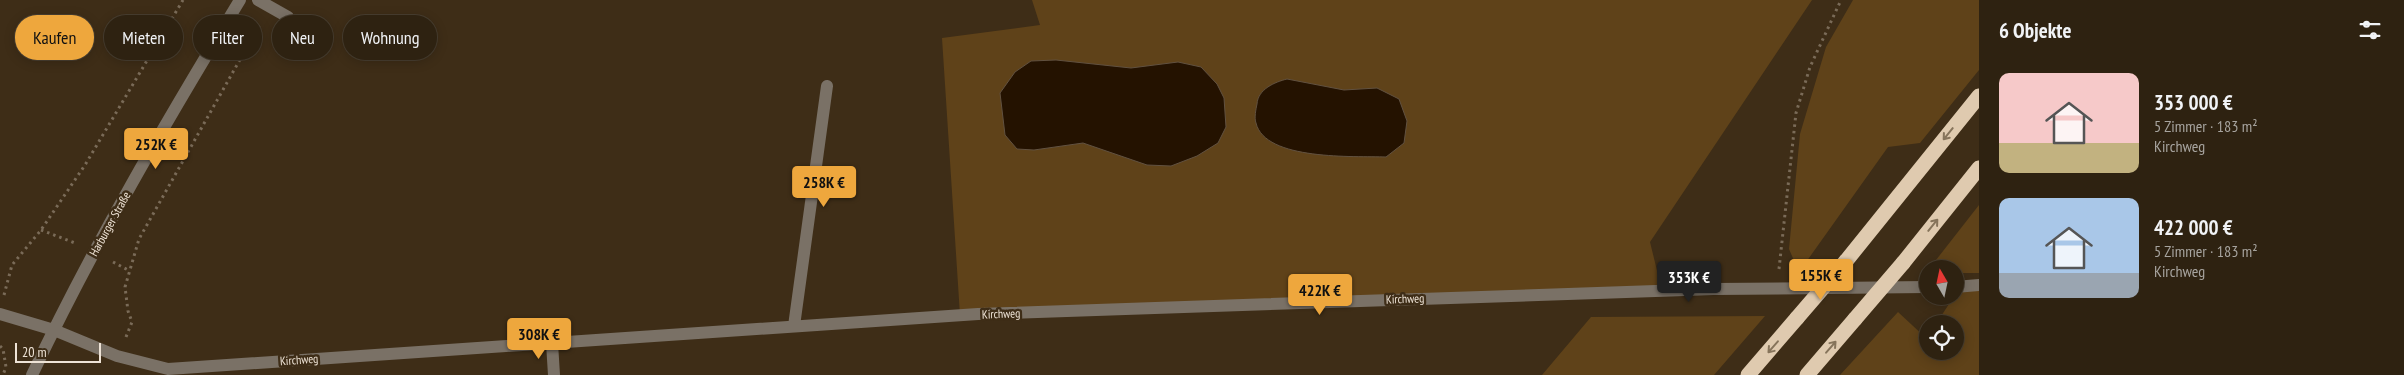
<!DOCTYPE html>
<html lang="de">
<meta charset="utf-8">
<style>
:root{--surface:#2e2211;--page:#362a1a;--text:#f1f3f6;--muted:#a7a49f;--line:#493f31;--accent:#eea73d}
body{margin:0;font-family:"PT Sans Narrow",sans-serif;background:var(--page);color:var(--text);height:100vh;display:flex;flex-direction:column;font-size:19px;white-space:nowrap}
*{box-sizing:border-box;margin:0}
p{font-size:16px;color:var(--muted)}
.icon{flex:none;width:28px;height:28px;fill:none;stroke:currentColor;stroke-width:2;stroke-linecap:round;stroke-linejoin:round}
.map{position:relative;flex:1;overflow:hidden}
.details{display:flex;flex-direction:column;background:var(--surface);width:425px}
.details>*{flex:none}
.top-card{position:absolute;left:15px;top:15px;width:475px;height:45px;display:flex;gap:10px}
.needle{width:32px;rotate:351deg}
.tools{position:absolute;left:1919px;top:260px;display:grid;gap:10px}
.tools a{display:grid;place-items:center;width:45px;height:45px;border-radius:50%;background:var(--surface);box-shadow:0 2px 12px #0003,0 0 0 1px var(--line);font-size:25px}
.scale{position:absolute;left:15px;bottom:12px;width:86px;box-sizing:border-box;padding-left:5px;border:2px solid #eee3d6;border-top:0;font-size:14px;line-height:18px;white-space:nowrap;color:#eee3d6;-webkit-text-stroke:4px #3e2d17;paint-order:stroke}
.price{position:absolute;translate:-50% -42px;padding:0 11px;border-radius:5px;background:var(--accent);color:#111;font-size:16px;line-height:32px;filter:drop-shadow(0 1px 2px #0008)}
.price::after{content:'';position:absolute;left:50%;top:30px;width:15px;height:11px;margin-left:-8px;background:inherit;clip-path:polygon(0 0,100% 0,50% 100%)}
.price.current{background:#222;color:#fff}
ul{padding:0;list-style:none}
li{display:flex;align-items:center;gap:15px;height:125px;padding:0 20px}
li span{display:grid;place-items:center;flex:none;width:140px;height:100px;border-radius:10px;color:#555}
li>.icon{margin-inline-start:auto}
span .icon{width:60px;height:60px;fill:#fffc;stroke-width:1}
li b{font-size:21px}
h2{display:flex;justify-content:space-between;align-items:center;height:60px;padding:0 20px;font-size:21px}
.chip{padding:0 18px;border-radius:22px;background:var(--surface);box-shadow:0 2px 12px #0003,0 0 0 1px var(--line);font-size:18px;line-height:45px}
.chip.current{background:var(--accent);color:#111}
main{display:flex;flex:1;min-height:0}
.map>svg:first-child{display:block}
.green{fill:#5f4219}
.water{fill:#241200;stroke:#615140}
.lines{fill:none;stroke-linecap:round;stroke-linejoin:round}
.path{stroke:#7a6b58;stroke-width:3;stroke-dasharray:2.5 4;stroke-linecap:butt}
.minor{stroke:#7a7166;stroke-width:12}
.highway{stroke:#dfcaaf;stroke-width:15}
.highway-bridge{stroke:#dfcaaf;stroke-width:15}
.oneway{stroke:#86745b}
.labels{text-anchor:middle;stroke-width:5;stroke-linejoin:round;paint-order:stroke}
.street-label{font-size:12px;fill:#eee3d6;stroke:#3e2d17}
</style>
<main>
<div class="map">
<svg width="1979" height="375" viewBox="0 0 1979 375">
<rect width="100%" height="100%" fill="#3e2d17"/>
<path class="green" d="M 1032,0 L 1812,0 L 1650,242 L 1662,291 L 960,315 L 942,38 L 1040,25 Z
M 1853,0 L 1979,0 L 1979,70 L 1920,143 L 1888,147 L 1799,272 L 1789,249 L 1800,134 L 1826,47 Z
M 1979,205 L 1979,273 L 1955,273 L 1955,269 L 1929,269 Z
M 1979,285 L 1979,375 L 1840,375 L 1898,312 L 1926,338 L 1927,336 L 1928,351 L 1955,351 L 1955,324 L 1936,324 L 1960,287 Z
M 1765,316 L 1714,375 L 1542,375 L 1591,317 Z"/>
<path class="water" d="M 1056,60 L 1131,68 L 1178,62 L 1201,67 L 1217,84 L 1224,98 L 1226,127 L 1218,143 L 1197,156 L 1171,166 L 1147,165 L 1083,143 L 1034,150 L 1017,149 L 1005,135 L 1000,93 L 1015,72 L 1031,61 Z
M 1287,79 L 1344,90 L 1377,88 L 1399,99 L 1407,121 L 1404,143 L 1386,157 C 1355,156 1265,161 1256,123 C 1254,118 1256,109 1257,104 C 1258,89 1275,82 1287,79 Z"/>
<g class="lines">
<path class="path" d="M 41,230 L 75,243
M 113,262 L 130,271
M 1779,269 L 1796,113 L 1810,67 L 1841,0
M 4,295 L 12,265 L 41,230 L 85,165 L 183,0
M 126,337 L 132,322 L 128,311 L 125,287 L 139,239 L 260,24
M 0,346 L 3,349 L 6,367 L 3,375"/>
<path class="minor" d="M 258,0 L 288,17
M 1955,287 L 1979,285
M 0,314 L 54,330 L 117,356 L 168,369 L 978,314 L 1714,289 L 1928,287
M 794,326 L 827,86
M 552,343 L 554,375
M 32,375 C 93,246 166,122 240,0"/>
<path class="highway" d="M 1846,261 L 1979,96
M 1903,263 L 1979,168
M 1748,375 L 1797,318
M 1807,375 L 1855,319"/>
<path class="highway-bridge" d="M 1797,318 L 1846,261
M 1855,319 L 1903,263"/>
</g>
<defs><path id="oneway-shaft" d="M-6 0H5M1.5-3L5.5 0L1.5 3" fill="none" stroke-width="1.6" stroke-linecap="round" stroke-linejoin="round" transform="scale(1.25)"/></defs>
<g class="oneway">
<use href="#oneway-shaft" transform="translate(1948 134) rotate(129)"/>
<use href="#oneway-shaft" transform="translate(1933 225) rotate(-51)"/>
<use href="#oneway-shaft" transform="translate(1773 347) rotate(131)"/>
<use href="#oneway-shaft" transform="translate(1831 347) rotate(-49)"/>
</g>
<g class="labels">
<g class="street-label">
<text transform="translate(110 224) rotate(-61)" y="4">Harburger Straße</text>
<text transform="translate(1405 299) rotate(-2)" y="4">Kirchweg</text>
<text transform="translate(1001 314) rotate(-2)" y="4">Kirchweg</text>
<text transform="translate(299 360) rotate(-4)" y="4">Kirchweg</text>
</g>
</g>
</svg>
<div class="tools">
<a><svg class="needle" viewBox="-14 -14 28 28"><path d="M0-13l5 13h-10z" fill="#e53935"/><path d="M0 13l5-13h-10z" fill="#a7a49f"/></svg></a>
<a><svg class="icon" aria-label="locate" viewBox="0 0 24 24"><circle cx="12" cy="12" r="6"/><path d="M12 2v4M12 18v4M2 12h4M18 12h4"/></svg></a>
</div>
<div class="scale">20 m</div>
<b class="price" style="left:156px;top:170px">252K €</b>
<b class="price" style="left:824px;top:208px">258K €</b>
<b class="price" style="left:1821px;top:301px">155K €</b>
<b class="price current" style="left:1689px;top:303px">353K €</b>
<b class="price" style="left:1320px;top:316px">422K €</b>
<b class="price" style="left:539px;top:360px">308K €</b>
<div class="top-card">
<a class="chip current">Kaufen</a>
<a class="chip">Mieten</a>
<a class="chip">Filter</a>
<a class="chip">Neu</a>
<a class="chip">Wohnung</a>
</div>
</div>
<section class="details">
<h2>6 Objekte<svg class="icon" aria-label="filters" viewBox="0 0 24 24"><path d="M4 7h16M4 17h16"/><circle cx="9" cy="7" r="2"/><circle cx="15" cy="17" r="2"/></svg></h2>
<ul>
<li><span style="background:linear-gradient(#f6c9c9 70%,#c2b280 0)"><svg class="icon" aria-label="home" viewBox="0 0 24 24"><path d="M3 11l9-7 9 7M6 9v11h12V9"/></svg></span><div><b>353 000 €</b><p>5 Zimmer · 183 m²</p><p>Kirchweg</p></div></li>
<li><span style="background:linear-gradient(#a9c7e8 75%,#9aa5b1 0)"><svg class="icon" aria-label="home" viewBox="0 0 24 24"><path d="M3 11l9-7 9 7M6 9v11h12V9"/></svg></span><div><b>422 000 €</b><p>5 Zimmer · 183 m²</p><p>Kirchweg</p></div></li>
</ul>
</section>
</main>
